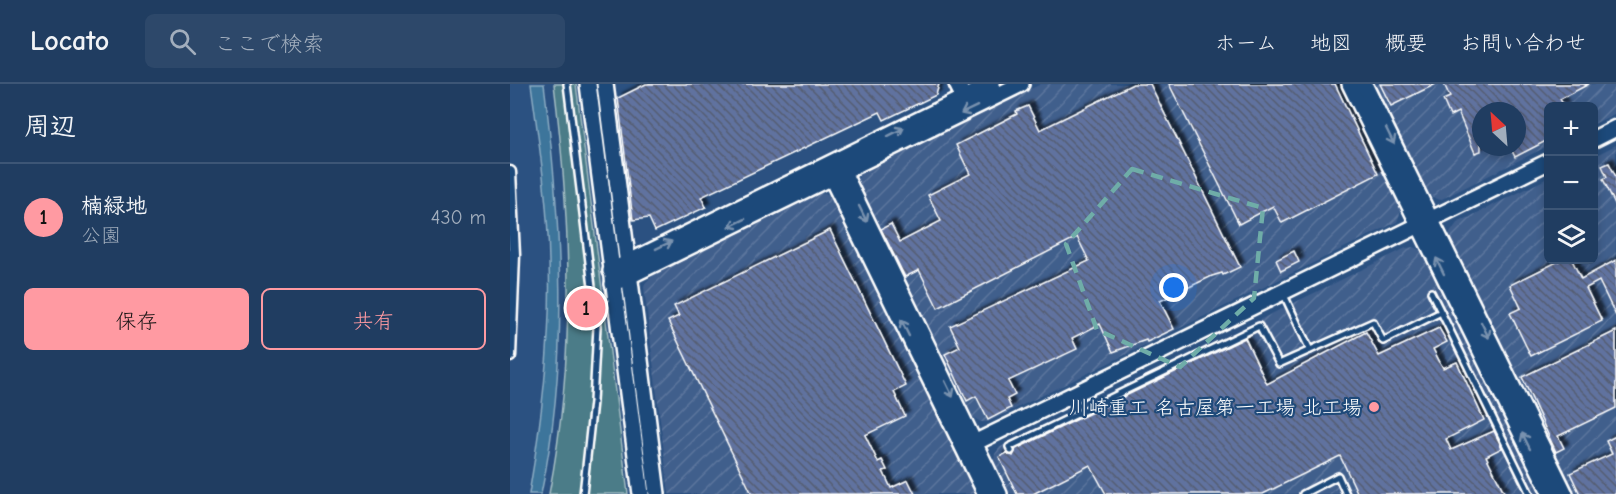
<!DOCTYPE html>
<html lang="ja">
<head>
<meta charset="utf-8">
<style>
	body { margin:0; font-family:"Comic Neue","Klee One",sans-serif; background:#2d486a; color:#f1f3f6 }
	.controls { position:absolute; right:18px; top:18px; display:grid; overflow:hidden; border-radius:9px; box-shadow:0 3px 9px #0003 }
	.controls button { width:54px; height:54px; display:grid; place-items:center; padding:0; border:0; border-bottom:2px solid #3d5676; background:#203d61; color:#f1f3f6; font:30px sans-serif }
	.compass { position:absolute; left:962px; top:18px; width:54px; height:54px; border-radius:50%; background:#203d61; box-shadow:0 3px 9px #0003; rotate:334deg }
	.you { position:absolute; left:664px; top:204px; width:21px; height:21px; margin:-15px; border:4px solid #fff; border-radius:50%; background:#1a73e8; box-shadow:0 0 0 9px #1a73e833 }
	.badge { display:grid; place-items:center; width:39px; height:39px; border-radius:50%; background:#ff9aa2; color:#111; font-size:20px; font-weight:700 }
	.pin { position:absolute; translate:-50% -50%; border:3px solid #fff; box-shadow:0 2px 6px #0006 }
	.list { margin:0; padding:0; list-style:none }
	h2 { display:flex; justify-content:space-between; align-items:center; height:78px; margin:0; padding:0 24px; font-size:26px }
	h2 small { font-size:20px; font-weight:400; color:#a2aebd }
	.list li { display:grid; grid-template-columns:39px 1fr auto; gap:18px; align-items:center; box-sizing:border-box; height:108px; padding:0 24px; border-top:2px solid #3d5676 }
	.list b { display:block; font-size:22px; white-space:nowrap }
	.list p { margin:0; font-size:20px; white-space:nowrap; color:#a2aebd }
	.list em { font-size:20px; font-style:normal; color:#a2aebd }
	.actions { display:flex; gap:12px; padding:18px 24px }
	.actions a { flex:1; padding:14px 0; border:2px solid #ff9aa2; border-radius:9px; text-align:center; font-size:21px; color:#ff9aa2 }
	.actions .main { background:#ff9aa2; color:#111 }
	.icon { flex:none; width:33px; height:33px; fill:none; stroke:currentColor; stroke-width:2; stroke-linecap:round; stroke-linejoin:round }
	.map { position:relative; flex:none; width:1106px; height:410px; overflow:hidden }
	header { display:flex; align-items:center; gap:36px; box-sizing:border-box; height:84px; padding:0 30px; background:#203d61; border-bottom:2px solid #3d5676 }
	header strong { font-size:28px }
	nav { display:flex; gap:33px; margin-inline-start:auto; font-size:21px }
	.search { width:420px; height:54px; background:#2d486a; display:flex; align-items:center; gap:15px; box-sizing:border-box; padding:0 21px; border-radius:9px; color:#a2aebd; font-size:22px }
	main { display:flex }
	aside { flex:1; background:#203d61 }
	.map>svg:first-child { display:block }
</style>
</head>
<body>
<header>
<strong>Locato</strong>
<div class="search"><svg class="icon" aria-label="search" viewBox="0 0 24 24"><circle cx="10" cy="10" r="6"/><path d="M15 15l6 6"/></svg>ここで検索</div>
<nav><a>ホーム</a><a>地図</a><a>概要</a><a>お問い合わせ</a></nav>
</header>
<main>
<aside>
<h2>周辺<small></small></h2>
<ul class="list">
<li><span class="badge">1</span><div><b>楠緑地</b><p>公園</p></div><em>430 m</em></li>
</ul>
<div class="actions"><a class="main">保存</a><a>共有</a></div>
</aside>
<div class="map">
<svg width="1106" height="410" viewBox="0 0 1106 410">
	<defs>
		<pattern id="industrial-furrows" width="10" height="10" patternUnits="userSpaceOnUse" patternTransform="scale(1.5)"><rect width="10" height="10" fill="#3f5e8c"/><path d="M-1 1l2-2M0 10L10 0M9 11l2-2" fill="none" stroke="#5c769d"/></pattern>
		<pattern id="building-back-hatch" width="6" height="6" patternUnits="userSpaceOnUse" patternTransform="scale(1.5)"><rect width="6" height="6" fill="#60729f"/><path d="M-1 5l2 2M0 0l6 6M5-1l2 2" fill="none" stroke="#555d71"/></pattern>
		<filter id="shadow"><feDropShadow dx="4.5" dy="-4.5" stdDeviation="1.5" flood-color="#0009"/></filter>
	</defs>
	<rect width="100%" height="100%" fill="#2b5181"/>
	<filter id="ink" filterUnits="userSpaceOnUse"><feTurbulence type="fractalNoise" baseFrequency=".0167" numOctaves="2"/><feDisplacementMap in="SourceGraphic" scale="12" xChannelSelector="R" yChannelSelector="G"/><feConvolveMatrix kernelMatrix="1 2 1 2 8 2 1 2 1" color-interpolation-filters="sRGB"/></filter>
	<g filter="url(#ink)">
		<g fill="url(#industrial-furrows)" fill-rule="evenodd">
			<path d="M531 0H832L892 124 887 138 478 338H471L462 333 347 98 348 94 352 87Z"/>
			<path d="M862 0H1106V29L1084 40V22H1038V62L930 116 918 111 913 104ZM971 27H1007V63H971Z"/>
			<path d="M1106 61V410H1063L941 161 940 149 947 139 1038 94V176H1084V72Z"/>
			<path d="M309 109 321 111 467 410H159L134 203 136 198 146 189Z"/>
			<path d="M903 163 912 167 1032 410H500L484 378 485 370 490 363 896 164Z"/>
		</g>
		<path fill="#4b7c88" stroke="#a5bec4" stroke-width="1.5" d="M44 0H66L118 410H39C66 272 61 139 44 0Z"/>
		<path fill="#3e759b" stroke="#8bacc3" stroke-width="1.5" d="M21 0H34C51 136 60 274 31 410H19C32 334 42 255 39 178 38 118 29 59 21 0Z"/>
		<g fill="url(#building-back-hatch)" stroke="#fff" stroke-width="1.5" filter="url(#shadow)">
			<path d="M136 0H429L426 11 374 36 370 28 191 113 196 123 145 147 139 134 123 136 108 14Z"/>
			<path d="M623 0H640L730 183 713 191 712 189 702 192 650 217 664 245 637 258 636 256 603 268 590 240 562 254 567 265 498 297 505 311 497 315 501 324 478 336 466 312 457 317 435 270 450 263 440 242 579 177 567 153 428 224 409 186 395 193 371 145 381 140 390 158 431 137 418 111 460 90 446 61 507 30 506 27 518 22 530 46Z"/>
			<path d="M659 0H825L868 90 772 139 763 122 729 140Z"/>
			<path d="M870 0H926L881 22Z"/>
			<path d="M934 0H1079L1050 15 1054 22H1038V56L1005 73 1000 63H1007V27H971V67L965 69 948 28 940 32 933 16 940 13Z"/>
			<path d="M1099 79 1106 93V122L1093 95 1097 93 1092 82Z"/>
			<path d="M320 146 396 302 384 308 395 332 355 351 368 378 372 376 377 386 373 387 381 404 398 396 405 410H242L158 237 169 232 164 222Z"/>
			<path d="M784 167 789 178 771 187 766 176Z"/>
			<path d="M1051 176H1062L1071 195 1106 176V232L1089 197 1076 204 1092 237 1021 272 1000 229 1011 224 1000 201Z"/>
			<path d="M929 244 937 258 923 265 933 284 947 278 974 336 936 355 941 366 984 347 992 364 976 372 995 410H848L830 372 753 410H596L580 381 523 410H507L489 373 497 369 503 372 506 365 735 254 757 300 856 248 869 272Z"/>
			<path d="M1106 247V324L1048 352 1054 364 1046 368 1012 293Z"/>
			<path d="M1106 352V410H1070L1060 389 1102 370 1096 357Z"/>
		</g>
		<g fill="none" stroke-linecap="round" stroke-linejoin="round">
			<g stroke="#fff" stroke-width="10">
				<g id="lane">
					<path d="M57 0 87 243 83 318 73 410"/>
					<path d="M921 208 931 228"/>
					<path d="M774 211 800 266"/>
					<path d="M501 367 499 363 749 242 769 280 863 238 873 257 931 228 1020 410"/>
					<path d="M793 410 828 392 836 410"/>
				</g>
			</g>
			<g stroke="#fff" stroke-width="15">
				<path id="street" d="M0 88 4 171 0 272"/>
			</g>
			<g stroke="#fff" stroke-width="20">
				<g id="secondary">
					<path d="M78 0 131 410"/>
					<path d="M95 0 147 410"/>
					<path d="M447 0 454 14"/>
					<path d="M840 0 1041 410"/>
					<path d="M854 0 1055 410"/>
					<path d="M1084 55 1106 44"/>
					<path d="M329 80 489 410"/>
					<path d="M317 84 476 410"/>
					<path d="M101 187 482 0"/>
					<path d="M103 200 511 0"/>
					<path d="M454 364 1038 78"/>
				</g>
			</g>
			<use href="#lane" stroke="#1f4a7a" stroke-width="5"/>
			<use href="#street" stroke="#1f4a7a" stroke-width="10"/>
			<use href="#secondary" stroke="#1f4a7a" stroke-width="15"/>
		</g>
		<defs><path id="oneway-shaft" d="M-6 0H5M1.5-3L5.5 0L1.5 3" fill="none" stroke-width="1.6" stroke-linecap="round" stroke-linejoin="round" transform="scale(1.5)"/></defs>
		<g stroke="#7992af">
			<use href="#oneway-shaft" transform="translate(459 26) rotate(154)"/>
			<use href="#oneway-shaft" transform="translate(386 48) rotate(-27)"/>
			<use href="#oneway-shaft" transform="translate(880 52) rotate(64)"/>
			<use href="#oneway-shaft" transform="translate(353 130) rotate(64)"/>
			<use href="#oneway-shaft" transform="translate(227 139) rotate(154)"/>
			<use href="#oneway-shaft" transform="translate(154 161) rotate(-26)"/>
			<use href="#oneway-shaft" transform="translate(930 182) rotate(-116)"/>
			<use href="#oneway-shaft" transform="translate(395 244) rotate(-116)"/>
			<use href="#oneway-shaft" transform="translate(975 246) rotate(64)"/>
			<use href="#oneway-shaft" transform="translate(439 305) rotate(64)"/>
			<use href="#oneway-shaft" transform="translate(1016 357) rotate(-116)"/>
		</g>
	</g>
	<path fill="none" stroke="#6fada8" stroke-width="4.5" stroke-dasharray="12 8" stroke-linejoin="round" d="M622 85 753 124 744 214 670 283 587 246 556 160Z"/>
	<circle fill="#ff9aa2" stroke="#1f4a7a" stroke-width="2" cx="864" cy="323" r="6"/>
	<g text-anchor="middle" dominant-baseline="central" stroke-width="4.5" stroke-linejoin="round" paint-order="stroke">
		<g font-size="20" fill="#fff" stroke="#1f4a7a" text-anchor="end">
			<text x="852" y="323">川崎重工 名古屋第一工場 北工場</text>
		</g>
	</g>
</svg>
<div class="controls">
<button>+</button>
<button>−</button>
<button><svg class="icon" aria-label="layers" viewBox="0 0 24 24"><path d="M12 4l9 5-9 5-9-5zM3 14l9 5 9-5"/></svg></button>
</div>
<svg class="compass" viewBox="-18 -18 36 36"><path d="M0-13l5 13h-10z" fill="#e53935"/><path d="M0 13l5-13h-10z" fill="#a2aebd"/></svg>
<div class="you"></div>
<div class="pin badge" style="left:76px;top:224px">1</div>
</div>
</main>
</body>
</html>
